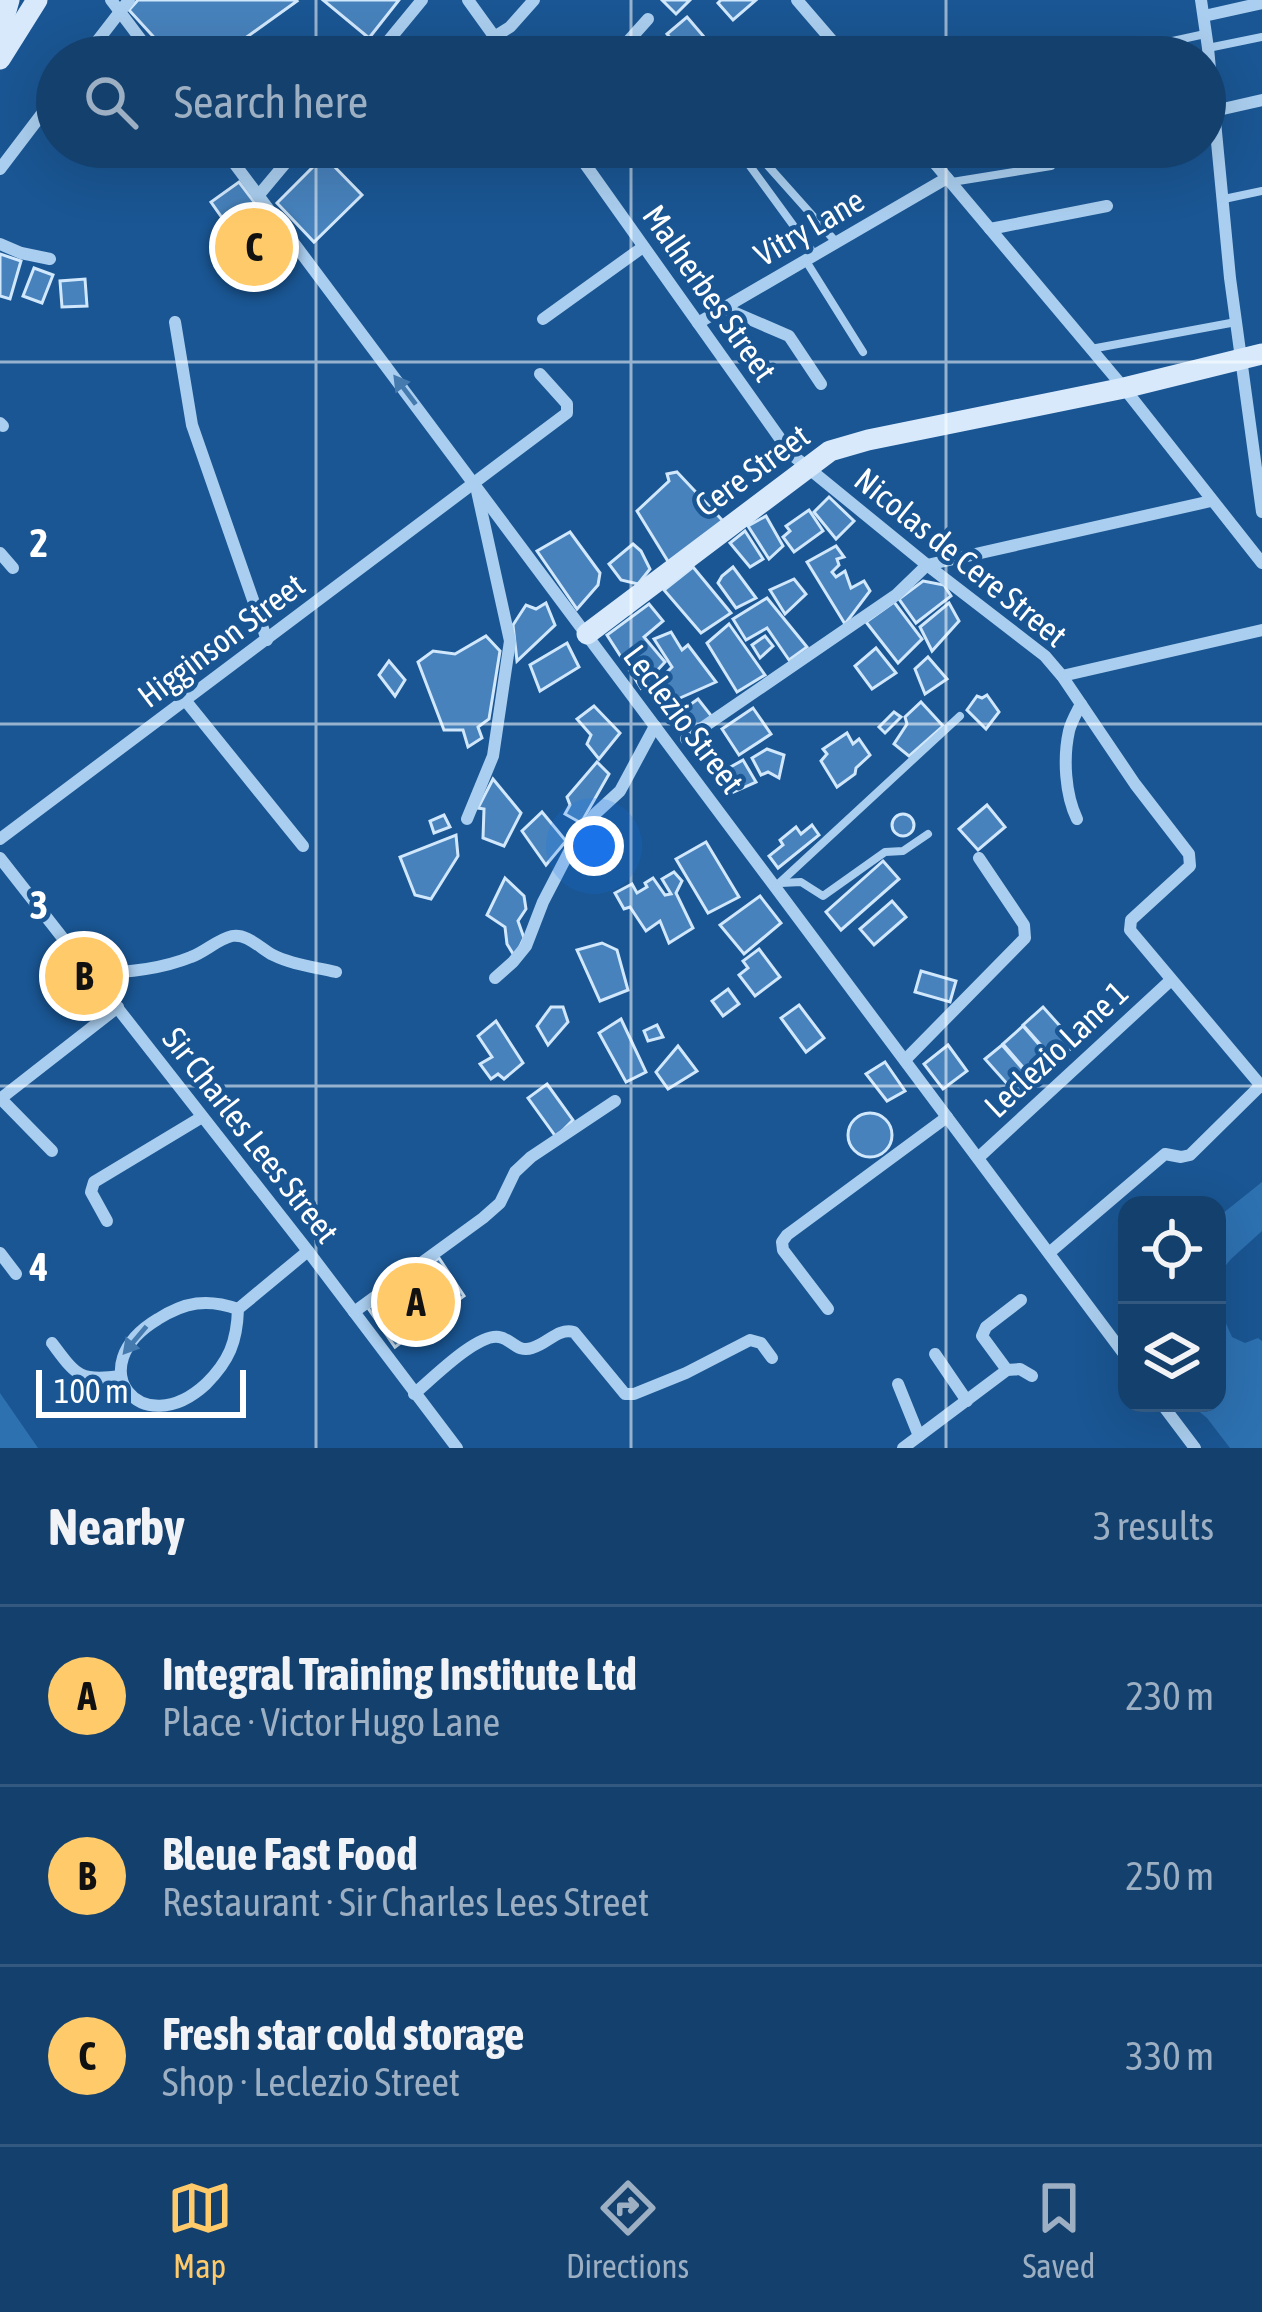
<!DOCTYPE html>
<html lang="en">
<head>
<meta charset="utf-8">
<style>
	body { margin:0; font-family:"Asap Condensed",sans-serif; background:#214b76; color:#f1f3f6 }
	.controls { position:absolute; right:36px; bottom:36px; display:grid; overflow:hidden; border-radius:24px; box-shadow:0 12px 48px #0002 }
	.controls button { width:108px; height:108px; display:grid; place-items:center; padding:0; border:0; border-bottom:3px solid #335981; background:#14406e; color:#f1f3f6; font:60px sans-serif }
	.scale { position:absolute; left:36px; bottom:30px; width:210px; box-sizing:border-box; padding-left:12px; border:6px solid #fff; border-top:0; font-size:33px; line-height:42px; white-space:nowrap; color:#fff; -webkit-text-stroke:9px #1a5693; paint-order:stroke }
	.you { position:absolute; left:594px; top:846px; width:42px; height:42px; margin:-30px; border:9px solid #fff; border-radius:50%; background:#1a73e8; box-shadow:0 0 0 18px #1a73e833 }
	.badge { display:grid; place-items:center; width:78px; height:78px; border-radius:50%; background:#ffca69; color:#111; font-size:39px; font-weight:700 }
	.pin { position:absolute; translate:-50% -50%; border:6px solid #fff; box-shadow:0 3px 12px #0006 }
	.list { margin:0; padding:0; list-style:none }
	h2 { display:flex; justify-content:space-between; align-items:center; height:156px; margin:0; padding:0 48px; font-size:51px }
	h2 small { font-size:39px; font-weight:400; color:#9dafc2 }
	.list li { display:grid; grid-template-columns:78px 1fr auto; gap:36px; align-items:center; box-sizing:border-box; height:180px; padding:0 48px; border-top:3px solid #335981 }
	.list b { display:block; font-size:45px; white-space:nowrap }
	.list p { margin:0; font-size:39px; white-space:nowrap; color:#9dafc2 }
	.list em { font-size:39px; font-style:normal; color:#9dafc2 }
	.icon { flex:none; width:66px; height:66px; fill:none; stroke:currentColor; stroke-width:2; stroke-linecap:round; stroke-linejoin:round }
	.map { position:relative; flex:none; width:1262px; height:1448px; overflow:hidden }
	.search { position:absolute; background:#14406e; box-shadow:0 12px 48px #0002; left:36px; right:36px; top:36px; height:132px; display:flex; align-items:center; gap:30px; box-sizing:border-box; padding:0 42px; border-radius:66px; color:#9dafc2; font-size:45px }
	.sheet { height:696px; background:#14406e }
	nav { display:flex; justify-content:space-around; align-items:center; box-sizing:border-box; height:168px; border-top:3px solid #335981; background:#14406e; font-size:33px; color:#9dafc2 }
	nav a { display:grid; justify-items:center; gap:6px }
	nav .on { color:#ffca69 }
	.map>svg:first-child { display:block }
</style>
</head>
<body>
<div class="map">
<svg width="1262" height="1448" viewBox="0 0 1262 1448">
	<rect width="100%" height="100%" fill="#1a5693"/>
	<g fill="#2d71b1">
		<path d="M1262 1182V1231L1231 1259 1217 1276V1218Z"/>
		<path d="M1217 1303 1232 1337 1245 1343 1258 1338 1262 1341V1448H1230L1207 1418 1189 1403H1217Z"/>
		<path d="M0 1393 38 1448H0Z"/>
	</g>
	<g fill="#4782bc" stroke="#d1e7fb" stroke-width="3">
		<path d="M138 0H296L297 1 219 57H172L129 10Z"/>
		<path d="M323 0H399L369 38Z"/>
		<path d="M662 0H690L676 14Z"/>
		<path d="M721 0H756L733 20 718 3Z"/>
		<path d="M687 17 705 38 684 55 667 34Z"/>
		<path d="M712 41 726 57H693Z"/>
		<path d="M324 156 362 195 314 242 277 203Z"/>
		<path d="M239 182 261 211 232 232 211 202Z"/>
		<path d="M265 221 279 236 243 272 228 257Z"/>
		<path d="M0 254 21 261 10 299 0 296Z"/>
		<path d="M34 268 53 275 42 303 23 296Z"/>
		<path d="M85 279 87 306 62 307 60 281Z"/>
		<path d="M677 472 723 521 669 563 637 511 669 481 667 474Z"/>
		<path d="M829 497 854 521 836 539 814 512Z"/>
		<path d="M809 510 823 531 794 552 783 537 790 531 786 526Z"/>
		<path d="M766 516 783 546 769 559 748 526Z"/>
		<path d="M745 531 763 559 750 567 730 543Z"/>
		<path d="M570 532 600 573 598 585 577 609 537 551Z"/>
		<path d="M633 544 641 551 650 569 638 584 621 580 609 564Z"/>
		<path d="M836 546 844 557 837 559 839 565 832 572 836 577 845 571 851 588 864 581 870 591 845 624 807 562Z"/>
		<path d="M693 567 731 613 701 633 664 590Z"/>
		<path d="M733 567 756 598 736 608 718 583 722 576Z"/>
		<path d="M794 579 806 594 785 614 770 590Z"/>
		<path d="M923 581 944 585 951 596 916 623 899 599Z"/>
		<path d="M767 598 807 647 789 660 767 628 746 640 733 619Z"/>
		<path d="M894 602 922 639 898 663 866 622Z"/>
		<path d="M546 603 555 625 517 661 513 625 526 605 536 609Z"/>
		<path d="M949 603 959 621 932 651 920 627Z"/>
		<path d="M649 604 663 621 644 637 665 662 641 688 607 635Z"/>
		<path d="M729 624 765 675 737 692 707 643Z"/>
		<path d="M671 632 682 650 688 645 716 682 671 702 660 687V679L672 667 654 639Z"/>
		<path d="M486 636 500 651 489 719 478 727 482 738 468 747 463 730H444L418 662 433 651 455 654Z"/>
		<path d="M765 636 773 646 760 658 752 645Z"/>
		<path d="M567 643 579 667 540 691 530 665Z"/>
		<path d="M876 648 896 673 872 689 855 666Z"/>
		<path d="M928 657 947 679 925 694 915 669Z"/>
		<path d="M389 661 405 680 395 696 379 675Z"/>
		<path d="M987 695 999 712 986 729 967 710 977 696 982 698Z"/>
		<path d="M698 699 713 718 687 732 674 716Z"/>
		<path d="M921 702 943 726 909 756 894 744 907 724 905 717Z"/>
		<path d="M594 706 620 733 599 759 587 744 591 735 577 719Z"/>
		<path d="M753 708 771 734 739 755 722 729Z"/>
		<path d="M894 712 901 717 885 733 879 727Z"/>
		<path d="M847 733 853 744 859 739 870 755 856 768 855 774 837 787 821 761 827 754 823 749Z"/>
		<path d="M767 749 784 755 779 778 768 772 761 775 752 758Z"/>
		<path d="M743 760 756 782 729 794 718 774Z"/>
		<path d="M597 762 609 774 581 823 565 814 570 805 567 797Z"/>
		<path d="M493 779 521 813 504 846 483 838 484 809 478 808Z"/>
		<path d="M987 805 1005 827 978 850 959 829Z"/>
		<path d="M542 812 566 841 546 865 522 831Z"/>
		<circle cx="903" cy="825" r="11"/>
		<path d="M444 815 450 827 434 833 430 821Z"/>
		<path d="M812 825 819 835 778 868 769 856 783 845 780 840 796 827 801 834Z"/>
		<path d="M456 835 458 856 431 899 415 895 400 857Z"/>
		<path d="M706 842 739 897 708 913 676 859Z"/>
		<path d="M883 861 899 879 841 930 826 912Z"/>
		<path d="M674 872 682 881 676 893 693 928 669 943 660 921 646 931 630 907 624 909 615 893 632 884 637 893 647 887 645 883 653 878 665 895 671 894 662 879Z"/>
		<path d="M505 878 524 896 526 909 518 921 524 938 515 957 507 944 505 927 487 915Z"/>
		<path d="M760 896 781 923 744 954 720 925Z"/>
		<path d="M892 901 906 917 874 945 860 929Z"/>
		<path d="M602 943 617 950 628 990 600 1001 577 950Z"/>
		<path d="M759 949 780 977 755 996 739 975 748 968 743 961Z"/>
		<path d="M921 971 956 981 950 1002 915 992Z"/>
		<path d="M728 989 739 1004 723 1016 712 1001Z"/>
		<path d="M799 1005 824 1038 806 1052 781 1018Z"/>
		<path d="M551 1007H563L568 1022 548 1045 537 1026Z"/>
		<path d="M1043 1007 1076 1044 1056 1062 1023 1025Z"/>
		<path d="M621 1019 646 1072 626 1082 599 1033Z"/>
		<path d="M496 1021 523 1063 504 1079 498 1074 491 1079 480 1064 492 1057 478 1036Z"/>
		<path d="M657 1025 663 1037 648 1041 644 1031Z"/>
		<path d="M1023 1026 1055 1063 1035 1081 1003 1044Z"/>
		<path d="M948 1045 967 1071 943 1089 924 1064Z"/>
		<path d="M1002 1045 1034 1082 1018 1096 985 1059Z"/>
		<path d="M678 1046 697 1071 668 1089 656 1072Z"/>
		<path d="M885 1062 905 1091 887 1101 866 1074Z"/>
		<path d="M547 1084 573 1120 556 1137 528 1098Z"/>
		<circle cx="870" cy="1135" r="22"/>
		<path d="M439 1258 464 1296 395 1347 368 1308Z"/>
	</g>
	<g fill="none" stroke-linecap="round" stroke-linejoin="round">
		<g stroke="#aaceef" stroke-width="8">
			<path d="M1208 48 1262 37"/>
			<path d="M1136 49 1205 34"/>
			<path d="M736 147 815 255"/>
			<path d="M765 147 761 158 836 242"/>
			<path d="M952 182 1051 166"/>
			<path d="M1224 199 1262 191"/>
			<path d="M806 261 863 352"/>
			<path d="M1091 349 1236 322"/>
			<path d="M781 883 801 882 823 896 885 852 903 851 928 834"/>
			<path d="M775 887 960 716"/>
		</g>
		<g stroke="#aaceef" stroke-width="12">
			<path d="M111 0 154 57"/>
			<path d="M468 0 509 57"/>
			<path d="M797 0 846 57"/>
			<path d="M1201 0 1208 48 1230 278 1262 512"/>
			<path d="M1204 16 1262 3"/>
			<path d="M494 37 510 27 534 0"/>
			<path d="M85 57 129 0"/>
			<path d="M375 57 422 0"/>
			<path d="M614 57 648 19"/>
			<path d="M1214 111 1262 100"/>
			<path d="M222 147 1127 1358"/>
			<path d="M573 147 791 454 927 565 1045 656 1062 676 1135 784 1189 854 1190 866 1131 920 1130 930 1262 1087"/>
			<path d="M921 147 1124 388 1262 563"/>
			<path d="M0 169 57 94"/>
			<path d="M258 196 299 147"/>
			<path d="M990 229 1107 206"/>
			<path d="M0 244 21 253 50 259"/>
			<path d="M724 308 789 336 821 384"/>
			<path d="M543 319 643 247"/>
			<path d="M175 322 192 425 267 640"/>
			<path d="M698 323 947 178"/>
			<path d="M0 423 3 426"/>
			<path d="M0 553 13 568"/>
			<path d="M1062 676 1262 630"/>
			<path d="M185 700 303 846"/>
			<path d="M686 739 896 595 927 565 1211 501"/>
			<path d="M467 819 493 756 510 641 477 491"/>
			<path d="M1077 819C1065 794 1063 758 1069 731 1071 722 1077 712 1081 704"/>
			<path d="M0 839 567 413V404L540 374"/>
			<path d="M0 858 308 1251 457 1448"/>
			<path d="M90 973C124 973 159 970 191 957 205 952 218 939 232 936 247 933 261 949 273 955 293 965 315 967 336 972"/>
			<path d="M495 978 513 962 526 946 543 902 571 848 595 814 620 791 655 726"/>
			<path d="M905 1060 1025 938 1024 925 979 858"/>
			<path d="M0 1098 52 1151"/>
			<path d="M0 1099 118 1007"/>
			<path d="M978 1158 1171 980"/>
			<path d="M107 1221 91 1192 94 1182 202 1117"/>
			<path d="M0 1253 16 1274"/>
			<path d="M1049 1253 1165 1154 1181 1157 1190 1155 1261 1085"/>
			<path d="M238 1309C207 1298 185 1302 158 1319 79 1366 141 1444 206 1384 229 1361 237 1342 238 1309L308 1251"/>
			<path d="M828 1309 783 1250 782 1242 787 1235 947 1117"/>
			<path d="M354 1312 483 1218 500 1203 515 1172 531 1157 615 1101"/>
			<path d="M52 1343C76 1375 79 1382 120 1376"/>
			<path d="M935 1354 967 1401"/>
			<path d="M1007 1370 982 1336 986 1327 1021 1300"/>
			<path d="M898 1384 919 1436"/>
			<path d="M414 1394C431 1380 477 1333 499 1337 512 1339 517 1353 532 1348 549 1343 557 1328 574 1332L625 1394H634L686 1373 750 1340 761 1343 772 1358"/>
			<path d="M1161 1403 1195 1448"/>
			<path d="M903 1448 1007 1370 1020 1369 1032 1376"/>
		</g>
		<g stroke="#d8e9fb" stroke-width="21">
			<path d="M0 32 9 0"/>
			<path d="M0 59 37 0"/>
			<path d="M587 634 830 451 868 440 1124 388 1262 354"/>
		</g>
	</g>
	<defs><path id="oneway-solid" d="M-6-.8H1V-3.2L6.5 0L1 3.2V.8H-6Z" transform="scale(3)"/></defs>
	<g fill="#457aaf">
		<use href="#oneway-solid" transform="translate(405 390) rotate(-127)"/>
		<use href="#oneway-solid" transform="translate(135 1340) rotate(130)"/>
	</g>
	<path fill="none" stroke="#fff" stroke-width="3" stroke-opacity="0.55" d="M316 0V57M631 0V57M946 0V57M316 147V1448M631 147V1448M946 147V1448M0 362H1262M0 724H1262M0 1086H1262"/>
	<g text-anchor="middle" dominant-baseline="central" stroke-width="9" stroke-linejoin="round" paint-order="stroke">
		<g font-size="33" fill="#fff" stroke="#1a5693">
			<text transform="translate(809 227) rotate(-30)">Vitry Lane</text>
			<text transform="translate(710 293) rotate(55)">Malherbes Street</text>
			<text transform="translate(752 470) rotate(-36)">Cere Street</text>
			<text transform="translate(961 557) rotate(39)">Nicolas de Cere Street</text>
			<text transform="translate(221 640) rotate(-37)">Higginson Street</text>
			<text transform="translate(684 719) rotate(53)">Leclezio Street</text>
			<text transform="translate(1056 1049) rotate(-43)">Leclezio Lane 1</text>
			<text transform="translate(251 1135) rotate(52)">Sir Charles Lees Street</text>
		</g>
	</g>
	<g font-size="39" text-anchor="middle" font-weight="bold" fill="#fff" stroke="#1a5693" stroke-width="9" stroke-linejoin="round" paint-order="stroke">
		<text x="39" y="557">2</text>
		<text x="39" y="919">3</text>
		<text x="39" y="1281">4</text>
	</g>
</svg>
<div class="controls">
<button><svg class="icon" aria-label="locate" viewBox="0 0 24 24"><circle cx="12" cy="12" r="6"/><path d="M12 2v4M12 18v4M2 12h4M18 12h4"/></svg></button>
<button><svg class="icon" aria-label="layers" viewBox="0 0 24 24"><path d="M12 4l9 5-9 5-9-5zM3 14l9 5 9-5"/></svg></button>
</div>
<div class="scale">100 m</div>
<div class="you"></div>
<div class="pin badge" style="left:416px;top:1302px">A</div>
<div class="pin badge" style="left:84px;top:976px">B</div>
<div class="pin badge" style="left:254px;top:247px">C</div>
<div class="search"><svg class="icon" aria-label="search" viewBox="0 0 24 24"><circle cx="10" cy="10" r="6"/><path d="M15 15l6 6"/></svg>Search here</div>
</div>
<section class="sheet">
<h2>Nearby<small>3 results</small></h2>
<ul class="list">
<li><span class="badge">A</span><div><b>Integral Training Institute Ltd</b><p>Place · Victor Hugo Lane</p></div><em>230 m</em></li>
<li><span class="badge">B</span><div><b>Bleue Fast Food</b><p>Restaurant · Sir Charles Lees Street</p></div><em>250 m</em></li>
<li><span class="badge">C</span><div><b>Fresh star cold storage</b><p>Shop · Leclezio Street</p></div><em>330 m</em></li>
</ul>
</section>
<nav>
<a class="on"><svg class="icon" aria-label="map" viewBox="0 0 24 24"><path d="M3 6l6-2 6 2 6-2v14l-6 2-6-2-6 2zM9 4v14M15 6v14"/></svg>Map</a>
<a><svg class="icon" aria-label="directions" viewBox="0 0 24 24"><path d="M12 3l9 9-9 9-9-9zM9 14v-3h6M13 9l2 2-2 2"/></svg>Directions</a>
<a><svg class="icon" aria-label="saved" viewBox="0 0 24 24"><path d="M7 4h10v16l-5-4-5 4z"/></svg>Saved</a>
</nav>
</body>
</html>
